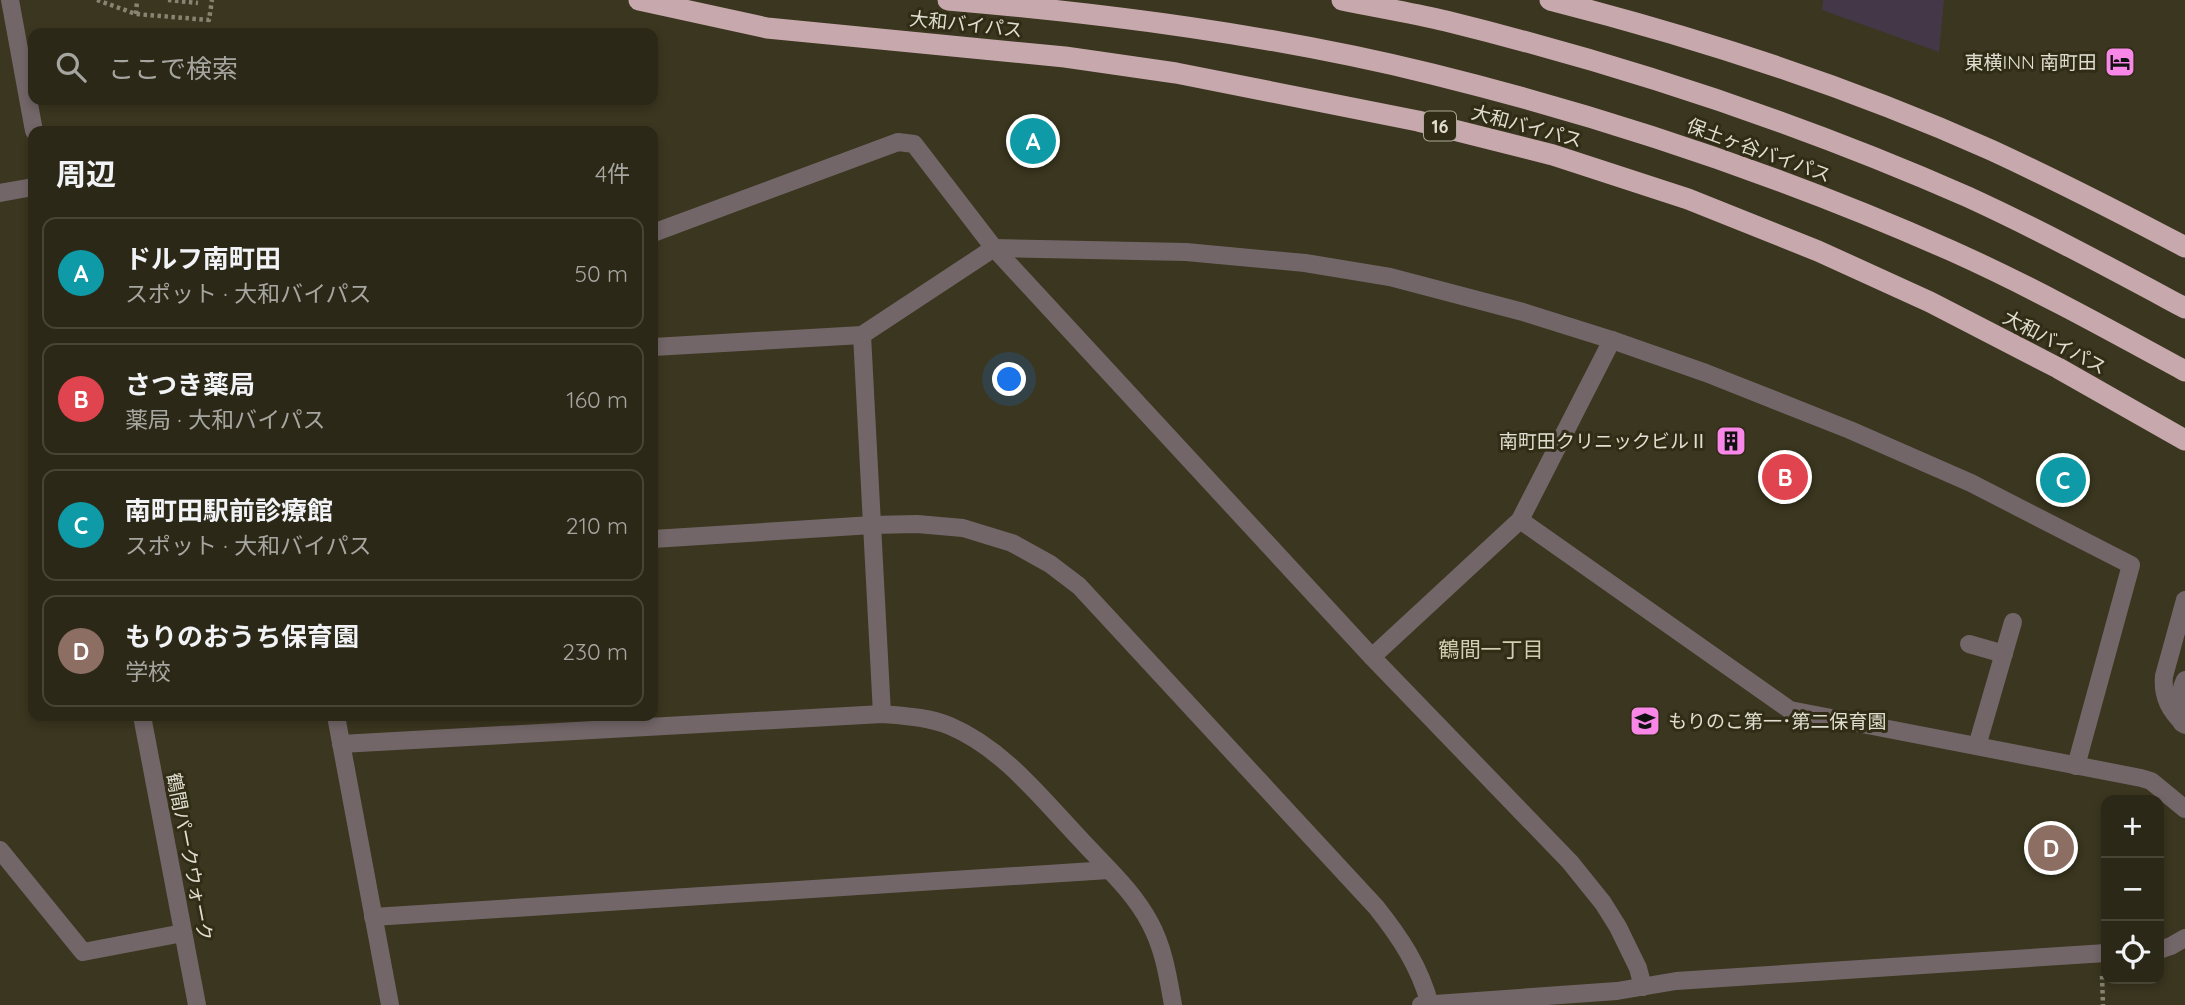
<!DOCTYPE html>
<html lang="ja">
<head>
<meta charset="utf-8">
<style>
	body { margin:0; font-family:Quicksand,"Noto Sans JP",sans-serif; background:#343020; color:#f1f3f6 }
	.controls { position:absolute; right:21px; bottom:21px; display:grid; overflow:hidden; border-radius:14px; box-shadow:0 4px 10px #0003 }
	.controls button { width:63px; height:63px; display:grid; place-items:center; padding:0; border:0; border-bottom:2px solid #484436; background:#2c2817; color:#f1f3f6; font:35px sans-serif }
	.you { position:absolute; left:1010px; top:380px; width:24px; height:24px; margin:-18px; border:5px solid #fff; border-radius:50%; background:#1a73e8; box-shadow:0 0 0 10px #1a73e833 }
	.badge { display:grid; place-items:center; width:46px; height:46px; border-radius:50%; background:#8c9099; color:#fff; font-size:23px; font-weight:700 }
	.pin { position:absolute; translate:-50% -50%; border:4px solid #fff; box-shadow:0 2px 7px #0006 }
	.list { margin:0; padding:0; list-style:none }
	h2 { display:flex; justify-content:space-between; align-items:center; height:91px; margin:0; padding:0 28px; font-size:30px }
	h2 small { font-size:23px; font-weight:400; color:#a6a6a1 }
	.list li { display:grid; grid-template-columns:46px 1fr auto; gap:21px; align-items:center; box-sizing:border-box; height:112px; margin:0 14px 14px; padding:0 14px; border:2px solid #484436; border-radius:14px }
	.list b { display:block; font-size:26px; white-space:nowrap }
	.list p { margin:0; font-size:23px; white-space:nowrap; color:#a6a6a1 }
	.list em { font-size:23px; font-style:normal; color:#a6a6a1 }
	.icon { flex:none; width:38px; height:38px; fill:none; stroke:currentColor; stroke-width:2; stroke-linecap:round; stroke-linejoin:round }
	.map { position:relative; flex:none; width:2185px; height:1005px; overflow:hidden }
	.search { position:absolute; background:#2c2817; box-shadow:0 4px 10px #0003; left:28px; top:28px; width:630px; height:77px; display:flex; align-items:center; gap:18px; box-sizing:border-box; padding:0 24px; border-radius:14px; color:#a6a6a1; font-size:26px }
	.panel { position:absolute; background:#2c2817; box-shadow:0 4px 10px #0003; left:28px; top:126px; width:630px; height:595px; border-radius:14px }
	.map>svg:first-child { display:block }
</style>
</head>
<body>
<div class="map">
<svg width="2185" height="1005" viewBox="0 0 2185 1005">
	<rect width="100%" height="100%" fill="#3a361f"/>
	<path fill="#443848" d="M1823 0H1944L1939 52 1822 10Z"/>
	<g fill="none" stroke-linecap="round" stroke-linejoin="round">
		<g stroke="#878471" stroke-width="4.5" stroke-dasharray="3.5 3.5" stroke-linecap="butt">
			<path d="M97 0 136 14 209 20 212 0"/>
			<path d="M168 0 198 3"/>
			<path d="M136 14 137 0"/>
			<path d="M2102 976 2103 1005"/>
		</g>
		<g stroke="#736668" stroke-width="18">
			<path d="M10 0 34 131"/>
			<path d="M0 193 33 187"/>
			<path d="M653 233 898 142 914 144 994 248 1372 657 1570 862 1603 903 1618 927 1638 968 1643 987"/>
			<path d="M862 335 882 714"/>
			<path d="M653 347 862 335 994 248 1186 252 1305 263 1390 277 1523 312 1612 340 1706 373 1850 430 1971 483 2131 565 2076 766"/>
			<path d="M1520 520 1790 710 2141 778 2151 781 2185 809"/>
			<path d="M653 539 872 525 917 524 963 528 1012 543 1050 564 1079 586 1376 907C1400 937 1420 967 1430 1005"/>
			<path d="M2185 600 2164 676C2162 697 2170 711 2185 725"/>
			<path d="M1969 644 2004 654"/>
			<path d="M1372 657 1520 520 1612 340"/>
			<path d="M142 716 197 1005"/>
			<path d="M336 716 390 1005"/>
			<path d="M2182 723C2180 708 2178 694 2185 680"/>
			<path d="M341 744 882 714C905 716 928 717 950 726 1004 749 1042 799 1082 841 1106 867 1134 892 1150 923 1164 949 1168 977 1173 1005"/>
			<path d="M1977 746 2013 622"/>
			<path d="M0 850 83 952 183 933"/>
			<path d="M373 917 1109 870"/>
			<path d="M2159 950 2171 946 2185 938"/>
			<path d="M1421 1005 1617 991 1676 981 2106 953"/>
		</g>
		<g stroke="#c7a8ac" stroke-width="21">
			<path d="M639 0 767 28 1065 57 1176 73 1418 121 1553 155 1688 199 1818 251 1930 302 2058 368 2185 440"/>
			<path d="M948 0C1110 14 1274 35 1432 74 1610 118 1785 177 1952 251 2032 287 2108 329 2185 371"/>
			<path d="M1342 0C1376 7 1412 13 1446 21 1624 65 1800 123 1968 197 2042 231 2114 270 2185 308"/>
			<path d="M1550 0C1700 38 1850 87 1991 150 2056 180 2121 213 2185 247"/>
		</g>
	</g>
	<defs>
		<g id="hotel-square" transform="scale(1.575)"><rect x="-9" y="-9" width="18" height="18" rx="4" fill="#f987e8" stroke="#302c15"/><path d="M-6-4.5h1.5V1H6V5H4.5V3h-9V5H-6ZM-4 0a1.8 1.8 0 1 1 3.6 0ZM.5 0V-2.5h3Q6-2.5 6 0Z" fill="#111"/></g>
		<g id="building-square" transform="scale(1.575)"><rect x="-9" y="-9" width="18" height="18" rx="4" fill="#f987e8" stroke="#302c15"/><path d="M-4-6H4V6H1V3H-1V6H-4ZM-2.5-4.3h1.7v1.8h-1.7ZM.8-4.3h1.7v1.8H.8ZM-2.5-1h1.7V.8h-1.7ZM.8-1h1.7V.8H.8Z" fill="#111"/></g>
		<g id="school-square" transform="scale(1.575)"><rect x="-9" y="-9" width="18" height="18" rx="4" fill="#f987e8" stroke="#302c15"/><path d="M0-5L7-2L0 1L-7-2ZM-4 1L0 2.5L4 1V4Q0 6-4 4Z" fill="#111"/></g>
	</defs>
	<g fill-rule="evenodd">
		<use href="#hotel-square" x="2120" y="62"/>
		<use href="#building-square" x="1731" y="441"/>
		<use href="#school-square" x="1645" y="721"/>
	</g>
	<g text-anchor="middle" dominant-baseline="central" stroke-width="6" stroke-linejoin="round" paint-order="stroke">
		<rect fill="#302c15" stroke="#aba998" stroke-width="2" x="1424" y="111.5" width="32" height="29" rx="5"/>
		<g font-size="18" font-weight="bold" fill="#e0ded0">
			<text x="1440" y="126">16</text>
		</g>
		<g font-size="19" fill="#e0ded0" stroke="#302c15">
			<text transform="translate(966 24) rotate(6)">大和バイパス</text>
			<text transform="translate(1527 126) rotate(15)">大和バイパス</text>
			<text transform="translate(1759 150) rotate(20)">保土ヶ谷バイパス</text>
			<text transform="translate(2055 342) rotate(28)">大和バイパス</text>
			<text transform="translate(190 857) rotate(79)">鶴間パークウォーク</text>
		</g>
		<g font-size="19" fill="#e0ded0" stroke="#302c15" text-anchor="end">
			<text x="2097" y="62">東横INN 南町田</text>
			<text x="1708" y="441">南町田クリニックビルⅡ</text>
			<text x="1668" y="721" text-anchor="start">もりのこ第一･第二保育園</text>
		</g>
		<g font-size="21" fill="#d3ceb2" stroke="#302c15">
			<text x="1491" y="649">鶴間一丁目</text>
		</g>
	</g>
</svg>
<div class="controls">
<button>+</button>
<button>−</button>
<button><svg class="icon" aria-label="locate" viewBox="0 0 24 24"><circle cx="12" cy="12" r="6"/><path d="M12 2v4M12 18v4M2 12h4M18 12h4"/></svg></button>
</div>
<div class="you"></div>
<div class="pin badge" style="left:1033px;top:141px;background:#0f9aa8">A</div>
<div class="pin badge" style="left:1785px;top:477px;background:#e0444e">B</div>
<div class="pin badge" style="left:2063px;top:480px;background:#0f9aa8">C</div>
<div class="pin badge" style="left:2051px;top:848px;background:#8d6e63">D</div>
<div class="search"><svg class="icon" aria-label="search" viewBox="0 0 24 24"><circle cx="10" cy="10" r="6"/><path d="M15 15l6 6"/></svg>ここで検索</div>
<section class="panel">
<h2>周辺<small>4件</small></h2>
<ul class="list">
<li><span class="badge" style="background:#0f9aa8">A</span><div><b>ドルフ南町田</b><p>スポット · 大和バイパス</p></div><em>50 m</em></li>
<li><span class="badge" style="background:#e0444e">B</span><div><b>さつき薬局</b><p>薬局 · 大和バイパス</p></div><em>160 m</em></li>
<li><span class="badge" style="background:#0f9aa8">C</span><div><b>南町田駅前診療館</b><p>スポット · 大和バイパス</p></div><em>210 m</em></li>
<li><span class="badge" style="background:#8d6e63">D</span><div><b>もりのおうち保育園</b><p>学校</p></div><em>230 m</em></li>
</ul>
</section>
</div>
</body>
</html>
